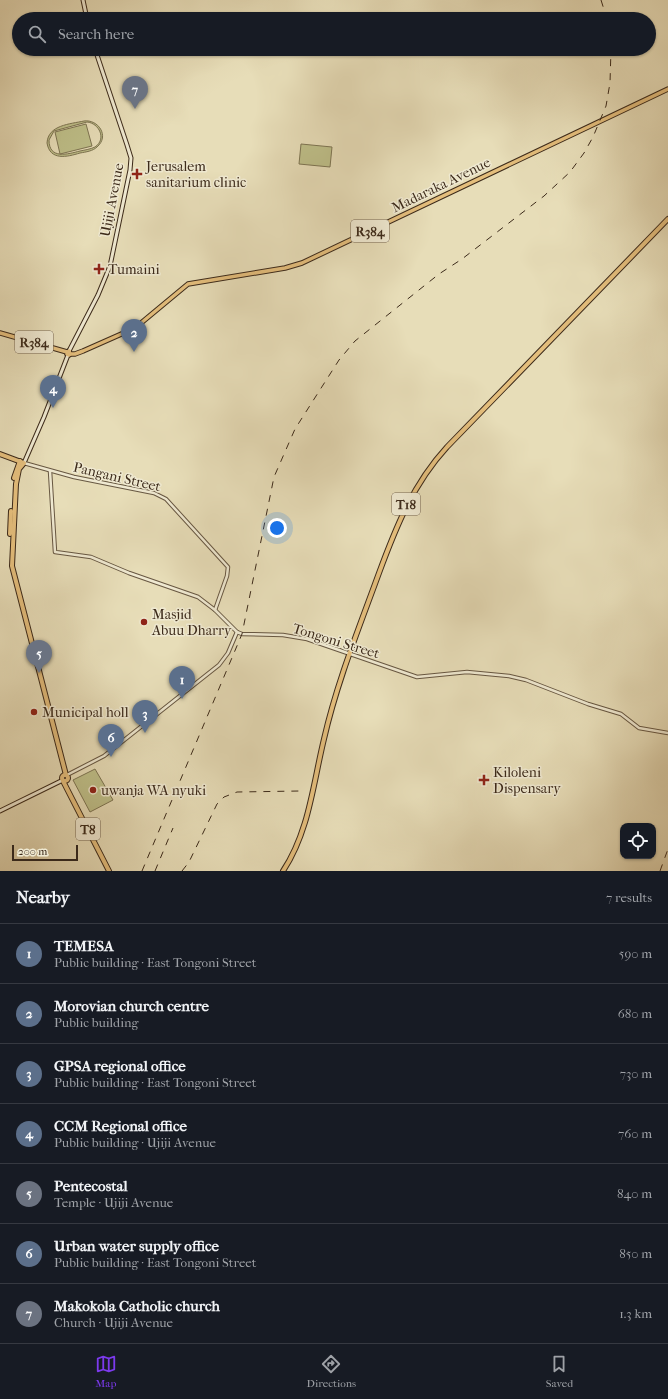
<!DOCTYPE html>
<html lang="en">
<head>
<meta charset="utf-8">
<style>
	body { margin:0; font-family:"IM FELL French Canon",serif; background:#242831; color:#f1f3f6 }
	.controls { position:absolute; right:12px; bottom:12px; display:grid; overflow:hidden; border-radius:8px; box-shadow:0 1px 3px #0004 }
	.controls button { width:36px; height:36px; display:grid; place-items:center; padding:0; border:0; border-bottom:1px solid #363941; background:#171b24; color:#f1f3f6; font:20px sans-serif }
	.scale { position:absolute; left:12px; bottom:10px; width:66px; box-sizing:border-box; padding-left:4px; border:2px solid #3c2a1a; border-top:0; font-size:11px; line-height:14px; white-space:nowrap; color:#3c2a1a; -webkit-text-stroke:3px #efe9d1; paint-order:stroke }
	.you { position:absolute; left:277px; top:528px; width:14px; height:14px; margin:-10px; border:3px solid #fff; border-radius:50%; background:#1a73e8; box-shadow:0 0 0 6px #1a73e833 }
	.badge { display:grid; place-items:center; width:26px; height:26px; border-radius:50%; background:#7c3aed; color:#fff; font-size:13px; font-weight:700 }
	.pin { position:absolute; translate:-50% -33px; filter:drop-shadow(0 1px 2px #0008) }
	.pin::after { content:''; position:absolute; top:21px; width:14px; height:12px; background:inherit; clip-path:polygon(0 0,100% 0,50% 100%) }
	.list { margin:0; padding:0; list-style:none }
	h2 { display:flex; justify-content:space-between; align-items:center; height:52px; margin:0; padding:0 16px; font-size:17px }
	h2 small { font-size:13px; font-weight:400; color:#9ea1a6 }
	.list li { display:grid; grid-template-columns:26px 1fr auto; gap:12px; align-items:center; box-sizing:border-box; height:60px; padding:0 16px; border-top:1px solid #363941 }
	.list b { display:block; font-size:15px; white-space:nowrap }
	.list p { margin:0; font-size:13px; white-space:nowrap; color:#9ea1a6 }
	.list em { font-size:13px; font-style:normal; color:#9ea1a6 }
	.icon { flex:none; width:22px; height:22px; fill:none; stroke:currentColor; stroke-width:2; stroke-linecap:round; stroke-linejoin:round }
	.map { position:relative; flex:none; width:668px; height:871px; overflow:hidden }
	.search { position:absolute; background:#171b24; box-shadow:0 1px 3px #0004; left:12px; right:12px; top:12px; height:44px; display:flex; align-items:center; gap:10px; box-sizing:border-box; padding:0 14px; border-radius:22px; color:#9ea1a6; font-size:15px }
	.sheet { height:472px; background:#171b24 }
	nav { display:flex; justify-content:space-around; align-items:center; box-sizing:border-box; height:56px; border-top:1px solid #363941; background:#171b24; font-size:11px; color:#9ea1a6 }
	nav a { display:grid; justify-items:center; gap:2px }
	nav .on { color:#7c3aed }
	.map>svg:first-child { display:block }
</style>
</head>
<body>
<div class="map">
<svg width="668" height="871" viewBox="0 0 668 871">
	<rect width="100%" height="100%" fill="#e7ddb8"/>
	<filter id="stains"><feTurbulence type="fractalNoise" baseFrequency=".005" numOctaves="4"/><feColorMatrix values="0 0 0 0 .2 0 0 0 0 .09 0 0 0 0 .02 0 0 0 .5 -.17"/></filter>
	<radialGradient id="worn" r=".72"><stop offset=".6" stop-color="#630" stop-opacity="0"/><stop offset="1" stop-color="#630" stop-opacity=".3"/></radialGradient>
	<g fill="#bebf89" stroke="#7d7452" fill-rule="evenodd">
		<path d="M84 121C98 119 110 136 97 147 93 151 86 152 80 153 67 157 50 161 47 143 48 125 70 124 84 121ZM87 122C99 123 107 139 95 147 91 149 85 150 80 151 68 154 49 160 49 140L54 131Z"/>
		<path d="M86 124 92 146 60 154 55 132Z"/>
		<path d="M301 144 332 147 330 167 299 164Z"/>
		<path d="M95 769 113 800 90 812 73 780Z"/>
	</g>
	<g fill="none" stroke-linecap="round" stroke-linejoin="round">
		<g stroke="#675742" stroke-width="4.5">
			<g id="tertiary">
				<path d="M24 463 74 477 154 493 166 499 228 567 227 576 215 610"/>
				<path d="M50 471 55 552 91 557 129 573 198 597 215 610 237 632 242 634 283 635 307 639 417 677 467 672 509 676 526 680 588 704 621 714 639 728 668 733"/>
				<path d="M67 775 104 756 219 665 228 653 237 632"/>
			</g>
		</g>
		<g stroke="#3c2a1a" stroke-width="5">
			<g id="secondary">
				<path d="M83 0 87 19"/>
				<path d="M69 351 98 295 110 266 130 170 131 158 127 145 95 49"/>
				<path d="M24 463 44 417 68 355"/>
				<path d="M0 811 63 780"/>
			</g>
		</g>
		<g stroke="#3c2a1a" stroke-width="5.5">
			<g id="primary">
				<path d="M0 333 67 352"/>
				<path d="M69 351 70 354 69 355 67 354Z"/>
				<path d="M70 354H75L83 351 135 328 188 284 285 268 302 263 668 89"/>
			</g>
		</g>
		<g stroke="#3c2a1a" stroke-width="6">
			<g id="trunk">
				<path d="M0 454 24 463 19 469 16 484 12 566 66 775"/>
				<path d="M14 478 20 461"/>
				<path d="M10 534 11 511"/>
				<circle cx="65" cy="778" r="3"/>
				<path d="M63 781 109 871"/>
				<path d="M283 871C309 832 313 784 324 739 337 682 359 628 379 573 396 527 413 484 447 447L668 219"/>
			</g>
		</g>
		<use href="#tertiary" stroke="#efe9d1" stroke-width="2.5"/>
		<use href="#secondary" stroke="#efe9d1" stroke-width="3"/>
		<use href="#primary" stroke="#e4be7c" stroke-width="3.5"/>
		<use href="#trunk" stroke="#e4be7c" stroke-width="4"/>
		<g stroke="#3c2a1a" stroke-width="1" stroke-dasharray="7 7" stroke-linecap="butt">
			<path d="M601 0 607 19"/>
			<path d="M142 871 242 634 274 477 295 429 339 360 355 341 439 274 462 259 544 196 570 172 584 153 593 137 606 106 610 83 611 49"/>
			<path d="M155 871 173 828"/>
			<path d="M182 871 189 862 217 804 224 797 237 792 300 791"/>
			<path d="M660 871 668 849"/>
		</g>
	</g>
	<g fill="#8f2418" stroke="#efe9d1" stroke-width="1.5">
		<path d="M135 168h4v4h4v4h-4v4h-4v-4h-4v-4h4z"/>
		<path d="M97 263h4v4h4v4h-4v4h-4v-4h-4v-4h4z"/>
		<circle cx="144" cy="622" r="4"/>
		<circle cx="34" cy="712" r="4"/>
		<path d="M482 774h4v4h4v4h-4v4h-4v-4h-4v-4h4z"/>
		<circle cx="93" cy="790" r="4"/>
	</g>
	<g text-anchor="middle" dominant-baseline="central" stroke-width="3" stroke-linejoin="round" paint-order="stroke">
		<g fill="#efe9d1" stroke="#726351" stroke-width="1">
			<rect x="351" y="220" width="38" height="22" rx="3"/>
			<rect x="15" y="331" width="38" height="22" rx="3"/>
			<rect x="392" y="493" width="28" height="22" rx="3"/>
			<rect x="76" y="818" width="24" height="22" rx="3"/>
		</g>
		<g font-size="13" font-weight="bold" fill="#3c2a1a">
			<text x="370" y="231">R384</text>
			<text x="34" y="342">R384</text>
			<text x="406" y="504">T18</text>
			<text x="88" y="829">T8</text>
		</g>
		<g font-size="14" fill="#3c2a1a" stroke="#efe9d1" text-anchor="start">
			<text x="146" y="166">Jerusalem<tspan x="146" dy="16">sanitarium clinic</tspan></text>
			<text x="108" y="269">Tumaini</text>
			<text x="152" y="614">Masjid<tspan x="152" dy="16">Abuu Dharry</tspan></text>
			<text x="42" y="712">Municipal holl</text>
			<text x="493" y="772">Kiloleni<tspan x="493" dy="16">Dispensary</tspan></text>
			<text x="101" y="790">uwanja WA nyuki</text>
		</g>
		<g font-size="14" fill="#3c2a1a" stroke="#efe9d1">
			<text transform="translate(441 185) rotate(-26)">Madaraka Avenue</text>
			<text transform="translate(112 200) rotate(-79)">Ujiji Avenue</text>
			<text transform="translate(117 477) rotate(13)">Pangani Street</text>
			<text transform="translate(336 641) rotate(17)">Tongoni Street</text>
		</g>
	</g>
	<rect width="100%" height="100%" filter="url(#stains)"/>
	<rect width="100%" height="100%" fill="url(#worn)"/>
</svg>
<div class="controls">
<button><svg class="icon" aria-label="locate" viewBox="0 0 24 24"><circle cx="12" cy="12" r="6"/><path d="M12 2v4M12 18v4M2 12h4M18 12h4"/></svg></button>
</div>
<div class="scale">200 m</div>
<div class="you"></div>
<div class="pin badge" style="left:182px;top:699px;background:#5c6f8a">1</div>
<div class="pin badge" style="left:134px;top:352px;background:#5c6f8a">2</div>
<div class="pin badge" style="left:145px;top:733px;background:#5c6f8a">3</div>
<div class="pin badge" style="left:53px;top:408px;background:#5c6f8a">4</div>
<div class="pin badge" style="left:39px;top:673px;background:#6b7280">5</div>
<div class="pin badge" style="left:111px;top:757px;background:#5c6f8a">6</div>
<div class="pin badge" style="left:135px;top:109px;background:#6b7280">7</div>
<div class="search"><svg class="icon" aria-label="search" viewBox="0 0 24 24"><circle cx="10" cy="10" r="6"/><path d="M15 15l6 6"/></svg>Search here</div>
</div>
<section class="sheet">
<h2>Nearby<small>7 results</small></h2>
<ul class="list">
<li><span class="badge" style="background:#5c6f8a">1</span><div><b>TEMESA</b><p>Public building · East Tongoni Street</p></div><em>590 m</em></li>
<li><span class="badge" style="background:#5c6f8a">2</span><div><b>Morovian church centre</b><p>Public building</p></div><em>680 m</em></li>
<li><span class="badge" style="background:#5c6f8a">3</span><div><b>GPSA regional office</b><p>Public building · East Tongoni Street</p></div><em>730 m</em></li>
<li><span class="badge" style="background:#5c6f8a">4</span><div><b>CCM Regional office</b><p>Public building · Ujiji Avenue</p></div><em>760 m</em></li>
<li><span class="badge" style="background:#6b7280">5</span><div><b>Pentecostal</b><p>Temple · Ujiji Avenue</p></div><em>840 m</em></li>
<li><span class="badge" style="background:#5c6f8a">6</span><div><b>Urban water supply office</b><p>Public building · East Tongoni Street</p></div><em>850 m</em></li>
<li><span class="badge" style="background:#6b7280">7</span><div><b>Makokola Catholic church</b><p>Church · Ujiji Avenue</p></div><em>1.3 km</em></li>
</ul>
</section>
<nav>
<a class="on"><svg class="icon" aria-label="map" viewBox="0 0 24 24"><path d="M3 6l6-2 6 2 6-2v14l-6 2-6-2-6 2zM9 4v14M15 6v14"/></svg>Map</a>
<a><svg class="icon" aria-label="directions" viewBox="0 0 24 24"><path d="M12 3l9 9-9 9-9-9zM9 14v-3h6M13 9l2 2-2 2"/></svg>Directions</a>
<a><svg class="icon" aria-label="saved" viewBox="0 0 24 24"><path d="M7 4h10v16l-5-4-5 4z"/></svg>Saved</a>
</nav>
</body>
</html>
